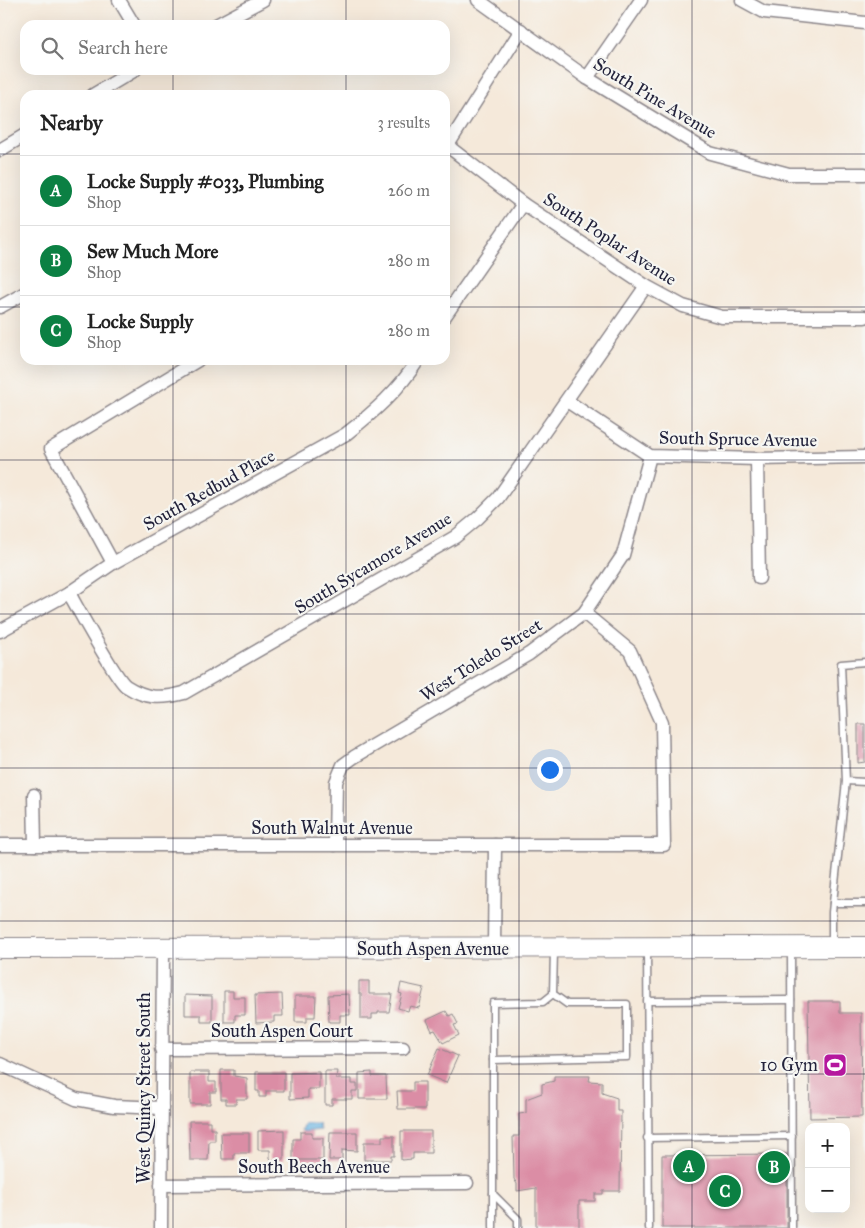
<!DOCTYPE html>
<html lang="en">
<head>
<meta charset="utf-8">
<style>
	body { margin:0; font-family:"IM FELL Great Primer",serif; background:#f6f6f6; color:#222 }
	.controls { position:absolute; right:15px; bottom:15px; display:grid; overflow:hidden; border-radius:10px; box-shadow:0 5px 20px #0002 }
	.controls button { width:45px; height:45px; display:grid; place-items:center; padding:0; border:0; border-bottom:1px solid #e0e0e0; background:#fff; color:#222; font:25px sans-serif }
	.you { position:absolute; left:549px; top:769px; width:18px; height:18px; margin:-12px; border:4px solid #fff; border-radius:50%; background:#1a73e8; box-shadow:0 0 0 8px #1a73e833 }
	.badge { display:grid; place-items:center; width:32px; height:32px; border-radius:50%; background:#0b8043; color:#fff; font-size:16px; font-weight:700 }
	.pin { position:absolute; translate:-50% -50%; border:2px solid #fff; box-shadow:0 1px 5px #0006 }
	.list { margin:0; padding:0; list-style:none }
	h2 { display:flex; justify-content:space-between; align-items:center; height:65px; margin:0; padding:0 20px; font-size:21px }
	h2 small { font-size:16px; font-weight:400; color:#767676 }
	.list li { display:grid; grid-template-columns:32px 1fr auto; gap:15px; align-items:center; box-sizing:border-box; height:70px; padding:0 20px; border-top:1px solid #e0e0e0 }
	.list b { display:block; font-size:19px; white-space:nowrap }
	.list p { margin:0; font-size:16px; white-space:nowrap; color:#767676 }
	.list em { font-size:16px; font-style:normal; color:#767676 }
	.icon { flex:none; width:28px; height:28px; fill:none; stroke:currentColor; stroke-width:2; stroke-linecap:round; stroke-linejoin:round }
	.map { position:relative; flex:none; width:865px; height:1228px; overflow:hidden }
	.search { position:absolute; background:#fff; box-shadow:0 5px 20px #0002; left:20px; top:20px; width:430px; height:55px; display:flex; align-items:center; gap:12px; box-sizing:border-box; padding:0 18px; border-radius:15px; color:#767676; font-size:19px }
	.panel { position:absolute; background:#fff; box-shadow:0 5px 20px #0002; left:20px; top:90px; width:430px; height:275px; border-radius:15px }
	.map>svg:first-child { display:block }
</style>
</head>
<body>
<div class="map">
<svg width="865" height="1228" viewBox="0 0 865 1228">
	<rect width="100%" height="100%" fill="#f6f6f2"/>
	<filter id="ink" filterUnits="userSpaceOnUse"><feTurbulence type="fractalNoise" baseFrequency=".02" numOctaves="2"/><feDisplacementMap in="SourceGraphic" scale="10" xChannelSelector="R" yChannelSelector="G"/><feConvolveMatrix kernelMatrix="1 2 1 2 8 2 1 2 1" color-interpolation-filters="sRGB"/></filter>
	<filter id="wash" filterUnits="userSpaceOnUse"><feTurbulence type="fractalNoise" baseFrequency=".0096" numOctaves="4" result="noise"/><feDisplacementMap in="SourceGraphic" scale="20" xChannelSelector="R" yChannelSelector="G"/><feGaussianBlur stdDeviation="1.12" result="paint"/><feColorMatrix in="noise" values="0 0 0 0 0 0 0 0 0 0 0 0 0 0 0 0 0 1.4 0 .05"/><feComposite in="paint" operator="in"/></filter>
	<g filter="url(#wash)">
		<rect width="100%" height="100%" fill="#f5e9da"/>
		<path fill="#69b2e1" stroke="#466a8e" d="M304 1123H318L320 1130 304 1132 301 1130Z"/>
		<g id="blocks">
			<g fill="#db8da5">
				<path d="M858 724H865V762L858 763Z"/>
				<path d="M359 981H369V994H392L389 1012H378V1014H372V1019H361V994H359Z"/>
				<path d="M401 983 424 988 419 1008 410 1006 408 1011 398 1008 402 994 399 993Z"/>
				<path d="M224 991H233V997H245V1015H235V1022H224Z"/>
				<path d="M282 994 283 1016H274V1022L256 1023 255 995Z"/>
				<path d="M349 994 350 1015H340V1022H329L328 995Z"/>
				<path d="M185 995 212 996V1022H201V1015H185Z"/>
				<path d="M295 996H316L315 1017H307V1022H295Z"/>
				<path d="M808 1001H840V1013H861L862 1117 810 1118Z"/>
				<path d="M446 1011 449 1016 453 1014 458 1024 454 1025 459 1035 443 1043 435 1030 432 1031 427 1020Z"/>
				<path d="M439 1048 458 1056 446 1083 427 1075Z"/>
				<path d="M221 1070H234V1076L247 1078V1099H236V1104H226V1099H221Z"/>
				<path d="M325 1071H337L336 1079H352V1084H357V1091H352V1099H332V1105H325Z"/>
				<path d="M190 1072H209V1082H216V1092H210V1104H190Z"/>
				<path d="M256 1072H284V1091H266V1097H259V1091H256Z"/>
				<path d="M319 1072V1089H308V1098L290 1099V1073Z"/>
				<path d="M372 1072V1076H386L387 1099H359V1073Z"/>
				<path d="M554 1076H590L589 1081 602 1082V1093L617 1098V1111H621L620 1191H603V1194H595V1201H579V1228H536V1188L517 1191V1184L514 1179 513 1136H519V1114L526 1113V1099L542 1093V1084L554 1081Z"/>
				<path d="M413 1082H425V1109H398L397 1091H413Z"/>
				<path d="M189 1121H210V1129H215V1141H209L208 1160H190Z"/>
				<path d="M284 1130V1160H272L270 1158V1150H258V1131Z"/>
				<path d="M401 1131H431V1153H413V1159L401 1160Z"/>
				<path d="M300 1132H312V1138H323V1160H293V1139H300Z"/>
				<path d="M330 1132H357V1151L342 1150V1160H329Z"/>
				<path d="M221 1133H249V1153H234V1159H222Z"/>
				<path d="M382 1136H394V1156H391V1160H364V1142H382Z"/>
				<path d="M787 1154V1228H662V1155Z"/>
			</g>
		</g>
	</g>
	<g filter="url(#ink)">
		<use href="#blocks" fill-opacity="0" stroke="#8c868a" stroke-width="1"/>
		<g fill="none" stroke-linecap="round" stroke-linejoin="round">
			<g stroke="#8c868a" stroke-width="9">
				<g id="service">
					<path d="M865 662 841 664 846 781 865 782"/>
					<path d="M833 903H865"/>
					<path d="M832 943V912L846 781"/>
					<path d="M791 948 792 1228"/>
					<path d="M647 949 649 1228"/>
					<path d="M647 1001 791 1000"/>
					<path d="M493 1060 627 1057V1004H567L553 994"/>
					<path d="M647 1138 792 1136"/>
					<path d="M493 1194 518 1219V1228"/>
					<path d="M493 1228V1003L543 1002 553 994 554 950"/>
				</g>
			</g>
			<g stroke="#8c868a" stroke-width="15">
				<g id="minor">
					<path d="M119 0 134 25"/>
					<path d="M478 0 587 78 710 153 789 174H865"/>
					<path d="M742 0 764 12 865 23"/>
					<path d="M216 25 263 0"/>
					<path d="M587 78 641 0"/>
					<path d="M93 95 135 70"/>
					<path d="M445 144 523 204 646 286 683 306 722 317H865"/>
					<path d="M448 145 521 30"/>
					<path d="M0 150 25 135"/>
					<path d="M0 307 25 293"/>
					<path d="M445 316 523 204"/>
					<path d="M567 401 650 456 757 459 865 457"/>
					<path d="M757 459 759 578"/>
					<path d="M113 563 51 449 198 360"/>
					<path d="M69 593C78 609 116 679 126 686 146 699 162 699 184 693L455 537 478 518 498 498 646 286"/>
					<path d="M0 631 69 593 113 563 346 434C374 412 399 390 418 360"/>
					<path d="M34 795 35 845"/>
					<path d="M0 845H664L662 722 630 651 584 613"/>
					<path d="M335 845 336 782 343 765 354 757 529 654 584 613 623 555 650 456"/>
					<path d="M494 948 495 845"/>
					<path d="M161 1049 403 1048"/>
					<path d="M0 1064 76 1099 114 1106 162 1108"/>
					<path d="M161 1185 467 1183"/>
					<path d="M161 1228 163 948"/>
				</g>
			</g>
			<g stroke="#8c868a" stroke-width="22">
				<path id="primary" d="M0 948 865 947"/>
			</g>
			<use href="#service" stroke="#fff" stroke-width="6"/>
			<use href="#minor" stroke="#fff" stroke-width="12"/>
			<use href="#primary" stroke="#fff" stroke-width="20"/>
		</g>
	</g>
	<path fill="none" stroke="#22223b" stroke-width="1" stroke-opacity="0.55" d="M173 0V25M346 0V25M519 0V1228M692 0V1228M173 70V95M346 70V95M0 154H25M445 154H865M0 307H25M445 307H865M173 360V1228M346 360V1228M0 460H865M0 614H865M0 768H865M0 921H865M0 1074H865"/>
	<defs>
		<g id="stadium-square" transform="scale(1.25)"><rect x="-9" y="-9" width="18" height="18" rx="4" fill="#b5179e" stroke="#f6f6f2"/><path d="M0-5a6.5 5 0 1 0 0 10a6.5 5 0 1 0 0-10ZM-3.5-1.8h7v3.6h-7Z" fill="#fff"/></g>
	</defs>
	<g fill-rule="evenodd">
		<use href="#stadium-square" x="835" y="1065"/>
	</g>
	<g text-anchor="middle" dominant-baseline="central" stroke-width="4.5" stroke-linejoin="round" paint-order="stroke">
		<g font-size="18" fill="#22223b" stroke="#f6f6f2">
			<text transform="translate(655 98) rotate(31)">South Pine Avenue</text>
			<text transform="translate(610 239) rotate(33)">South Poplar Avenue</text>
			<text transform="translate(738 439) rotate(1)">South Spruce Avenue</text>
			<text transform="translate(209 490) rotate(-29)">South Redbud Place</text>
			<text transform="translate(373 563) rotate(-31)">South Sycamore Avenue</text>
			<text transform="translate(481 660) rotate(-32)">West Toledo Street</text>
			<text x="332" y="828">South Walnut Avenue</text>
			<text x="433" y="949">South Aspen Avenue</text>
			<text x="282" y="1031">South Aspen Court</text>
			<text transform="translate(144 1088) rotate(-90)">West Quincy Street South</text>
			<text x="314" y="1167">South Beech Avenue</text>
		</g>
		<g font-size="18" fill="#22223b" stroke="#f6f6f2" text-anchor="end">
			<text x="818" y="1065">10 Gym</text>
		</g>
	</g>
</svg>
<div class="controls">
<button>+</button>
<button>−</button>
</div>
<div class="you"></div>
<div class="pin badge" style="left:689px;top:1166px">A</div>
<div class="pin badge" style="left:774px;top:1167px">B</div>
<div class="pin badge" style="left:725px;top:1191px">C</div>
<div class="search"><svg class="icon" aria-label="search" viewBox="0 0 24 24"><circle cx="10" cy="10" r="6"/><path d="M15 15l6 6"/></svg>Search here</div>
<section class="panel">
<h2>Nearby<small>3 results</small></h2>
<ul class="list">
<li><span class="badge">A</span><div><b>Locke Supply #033, Plumbing</b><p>Shop</p></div><em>260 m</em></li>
<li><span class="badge">B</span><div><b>Sew Much More</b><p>Shop</p></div><em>280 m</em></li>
<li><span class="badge">C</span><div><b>Locke Supply</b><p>Shop</p></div><em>280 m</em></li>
</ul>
</section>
</div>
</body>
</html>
